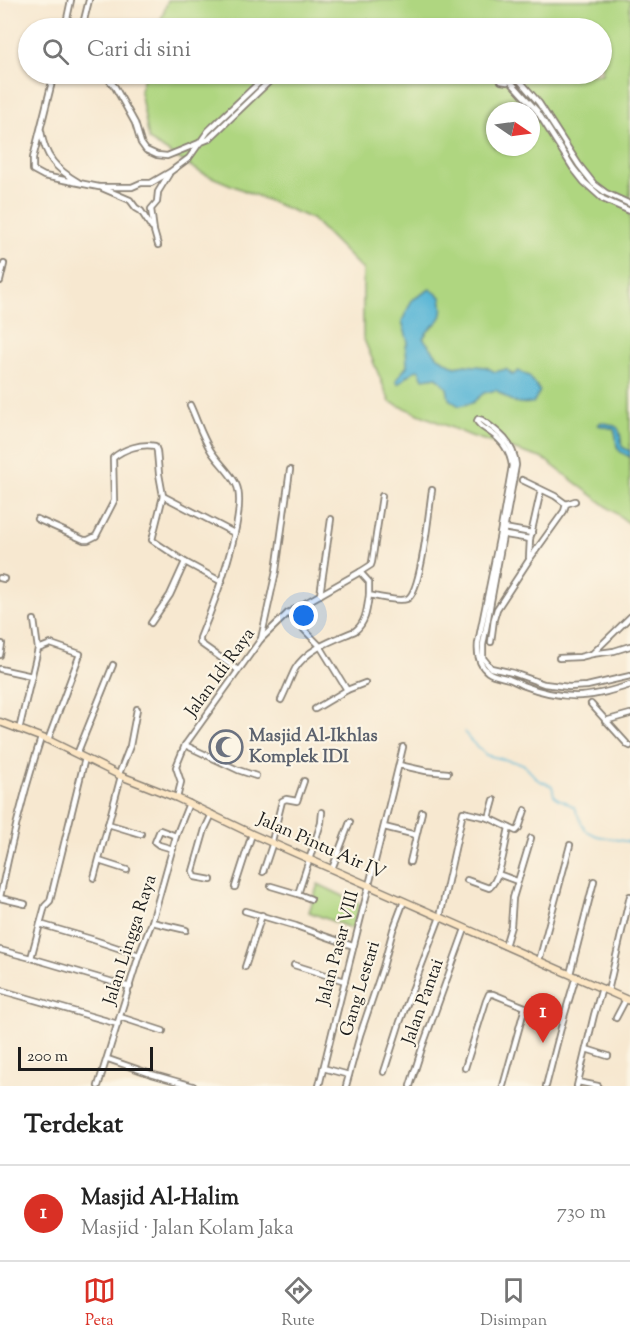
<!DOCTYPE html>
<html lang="id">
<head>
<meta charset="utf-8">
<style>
	body { margin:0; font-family:"Sorts Mill Goudy",serif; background:#f6f6f6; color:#222 }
	.compass { position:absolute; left:486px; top:102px; width:54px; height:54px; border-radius:50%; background:#fff; box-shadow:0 2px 4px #0004; rotate:103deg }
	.scale { position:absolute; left:18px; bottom:15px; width:135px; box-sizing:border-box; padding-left:6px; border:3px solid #1c1c1c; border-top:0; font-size:16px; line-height:21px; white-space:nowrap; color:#1c1c1c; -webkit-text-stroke:4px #fcf5e5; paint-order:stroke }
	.you { position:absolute; left:304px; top:616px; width:21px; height:21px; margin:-15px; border:4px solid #fff; border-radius:50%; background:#1a73e8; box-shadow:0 0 0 9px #1a73e833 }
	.badge { display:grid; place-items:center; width:39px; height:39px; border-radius:50%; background:#d93025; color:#fff; font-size:20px; font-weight:700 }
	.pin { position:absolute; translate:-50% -50px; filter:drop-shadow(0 2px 3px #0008) }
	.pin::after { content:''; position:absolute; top:32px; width:21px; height:18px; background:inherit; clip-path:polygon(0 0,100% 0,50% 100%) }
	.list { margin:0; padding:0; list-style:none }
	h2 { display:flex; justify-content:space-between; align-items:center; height:78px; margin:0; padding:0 24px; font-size:26px }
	h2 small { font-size:20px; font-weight:400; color:#767676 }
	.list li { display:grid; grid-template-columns:39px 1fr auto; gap:18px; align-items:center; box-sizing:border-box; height:96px; padding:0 24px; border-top:2px solid #e0e0e0 }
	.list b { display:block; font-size:22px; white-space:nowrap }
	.list p { margin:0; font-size:20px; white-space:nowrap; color:#767676 }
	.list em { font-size:20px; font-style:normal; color:#767676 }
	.icon { flex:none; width:33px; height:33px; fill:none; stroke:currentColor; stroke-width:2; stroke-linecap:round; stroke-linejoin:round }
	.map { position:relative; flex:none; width:630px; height:1086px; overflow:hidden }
	.search { position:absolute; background:#fff; box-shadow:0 2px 4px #0004; left:18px; right:18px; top:18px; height:66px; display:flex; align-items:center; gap:15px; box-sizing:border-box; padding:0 21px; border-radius:33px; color:#767676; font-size:22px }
	.sheet { height:174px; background:#fff }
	nav { display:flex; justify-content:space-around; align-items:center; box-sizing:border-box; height:84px; border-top:2px solid #e0e0e0; background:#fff; font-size:16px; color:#767676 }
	nav a { display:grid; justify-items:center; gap:3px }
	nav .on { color:#d93025 }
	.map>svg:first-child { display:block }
</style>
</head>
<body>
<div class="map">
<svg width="630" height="1086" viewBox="0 0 630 1086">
	<rect width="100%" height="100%" fill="#fcf5e5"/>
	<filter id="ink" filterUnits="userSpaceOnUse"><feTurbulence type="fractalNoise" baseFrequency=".0167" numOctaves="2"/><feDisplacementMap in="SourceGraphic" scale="12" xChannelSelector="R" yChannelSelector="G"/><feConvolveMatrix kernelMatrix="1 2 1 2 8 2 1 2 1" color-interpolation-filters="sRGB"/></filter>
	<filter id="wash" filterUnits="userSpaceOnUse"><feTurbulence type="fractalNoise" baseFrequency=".008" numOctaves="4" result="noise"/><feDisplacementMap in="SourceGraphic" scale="24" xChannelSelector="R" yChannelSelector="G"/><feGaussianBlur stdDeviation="1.35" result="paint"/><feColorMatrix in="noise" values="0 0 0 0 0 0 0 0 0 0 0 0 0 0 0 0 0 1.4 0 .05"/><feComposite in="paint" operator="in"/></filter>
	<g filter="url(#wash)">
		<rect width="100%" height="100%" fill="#f7e8d0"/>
		<g fill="#afd680" stroke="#66794e" stroke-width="1.5" fill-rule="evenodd">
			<path d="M168 0H630V524L544 459 471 436 390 402 363 337V270L312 219 200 172 149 140 140 90 145 74H602V28H158ZM495 111H531V147H495Z"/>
			<path d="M318 884 360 904 353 929 309 912Z"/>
		</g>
		<g fill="#58b6d6" stroke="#3a6979" stroke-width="1.5">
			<path d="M430 289 441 297C447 325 434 319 423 338L438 357 455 367 465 365 486 367 495 372 506 369 513 375 518 371 529 376 540 391 533 403C513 405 511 401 496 390L484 393 472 403 459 406 449 399 447 388 437 377 423 379 419 370 414 371 398 384 396 380 407 366 406 346 408 342 402 321 412 300Z"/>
			<path d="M601 422C623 427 619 428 622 447L630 451V457C610 448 620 445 614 429L598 425Z"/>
		</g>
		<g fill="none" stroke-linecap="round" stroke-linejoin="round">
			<path stroke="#58b6d6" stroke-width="1.5" d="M465 732 469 739 486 755 523 764 538 780 552 786 554 795 558 799 564 801 574 807 585 830 597 836 630 842"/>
		</g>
	</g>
	<g filter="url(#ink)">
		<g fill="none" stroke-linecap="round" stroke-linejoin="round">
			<g stroke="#8a8276" stroke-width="8">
				<g id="street">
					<path d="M65 28 71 0"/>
					<path d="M82 28 89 0"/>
					<path d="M360 28C364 21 372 21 376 28"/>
					<path d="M376 28H385"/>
					<path d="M54 74 33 158V170L44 176 99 187H132L141 183H151L170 172 189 158 208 131 268 74"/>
					<path d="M104 74 115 87 135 123 141 143 146 150 157 155 167 156 209 139 277 74"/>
					<path d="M497 74 501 81 507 82 513 79"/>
					<path d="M515 75 539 103 579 165 594 184 606 193 630 204"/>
					<path d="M510 81 537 111 573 168 584 182 603 199 630 211"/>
					<path d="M41 131C45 157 56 169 78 182"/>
					<path d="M102 188 130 200 136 208 141 211 152 228"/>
					<path d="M158 245 154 231 151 209 157 202 158 192 169 174"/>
					<path d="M0 281 4 264"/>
					<path d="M190 405C197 420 202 437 211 451 218 462 230 472 236 484 250 511 212 609 200 638V643L238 670"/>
					<path d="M163 496 234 533"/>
					<path d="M566 504 575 501"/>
					<path d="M37 519 84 540H88L96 536 114 501 113 458C123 449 142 443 155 446L157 451 159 474 163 496 152 540 185 562 222 582"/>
					<path d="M504 528 532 533"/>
					<path d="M500 534 530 539"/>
					<path d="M529 558 530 539 541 490"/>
					<path d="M360 572 369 582V595C378 597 399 602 407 599 422 592 429 508 432 490"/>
					<path d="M0 578 4 579"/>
					<path d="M320 595 331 519"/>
					<path d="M288 613 320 646 347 690"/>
					<path d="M151 623 170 595 185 562"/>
					<path d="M261 639 276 571 290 470"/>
					<path d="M491 642 494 619 497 609 529 560 564 511 566 504 555 496 522 480"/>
					<path d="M38 649 51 644 80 654 48 740"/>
					<path d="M592 654 614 651 630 646"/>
					<path d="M0 655 2 644"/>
					<path d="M559 658 580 657 592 654 630 617"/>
					<path d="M0 669 32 676"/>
					<path d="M630 676 587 686 569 687 544 684 513 673 491 668 483 658V645L516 465C514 443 499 432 482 420L478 419 477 421C480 427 486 429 491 433 503 441 510 452 512 466L500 534 478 643C477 653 479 665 488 672 493 676 503 677 509 679 514 681 518 683 522 685 540 692 561 697 581 696 598 695 614 690 630 685"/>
					<path d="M281 700C286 690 290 679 295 669 308 648 334 640 355 631 366 623 367 609 369 595"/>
					<path d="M591 704 628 745 630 746"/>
					<path d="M315 709 347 690 365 683"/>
					<path d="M605 721 630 714"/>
					<path d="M19 730 38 649 34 620"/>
					<path d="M185 745 238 770 256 776"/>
					<path d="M77 754 113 665"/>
					<path d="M85 758 50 901 45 906 40 924 91 939 139 955"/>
					<path d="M399 765 426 771 448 773"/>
					<path d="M119 774 130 746 137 709"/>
					<path d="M177 798 181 782 176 767 185 745 261 639 288 613 360 572 371 565 372 562 382 496"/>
					<path d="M489 818 494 800"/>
					<path d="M108 824 141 834"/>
					<path d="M384 827 416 835"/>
					<path d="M272 841 282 801 286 799 297 801 304 781"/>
					<path d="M173 849 159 845 155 842 160 830 176 836"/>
					<path d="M99 861 127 870"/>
					<path d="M410 862 422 812"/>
					<path d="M332 869 350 822"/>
					<path d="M263 872 273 842"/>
					<path d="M498 874 517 881"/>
					<path d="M94 878 121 776"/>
					<path d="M211 880 195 877 193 871 205 829 212 814"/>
					<path d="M467 880 489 888C501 879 505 844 509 828"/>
					<path d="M271 886 298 894 321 823 322 812"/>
					<path d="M235 887 252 834"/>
					<path d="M298 894 311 899"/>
					<path d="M0 897C11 843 24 791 41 738"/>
					<path d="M0 898 25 904"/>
					<path d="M245 911 296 926 353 946"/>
					<path d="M152 922 186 930"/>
					<path d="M505 946 511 926 513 898 531 838"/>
					<path d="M0 950 31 958 130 987"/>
					<path d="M31 958 40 924"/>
					<path d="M539 961 570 845"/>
					<path d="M294 965 345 981"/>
					<path d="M245 967 262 915"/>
					<path d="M570 974 594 881"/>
					<path d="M0 990 118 1024"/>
					<path d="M608 991 630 896"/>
					<path d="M120 1017 163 1031"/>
					<path d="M616 1018 626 999"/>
					<path d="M586 1049 608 1056"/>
					<path d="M108 1059 151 1074 193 1086"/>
					<path d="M323 1068 349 1075"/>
					<path d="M465 1068 486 1001 489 994H493L525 1007 563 1020"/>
					<path d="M384 1072 400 1022 440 917 463 812 489 818 516 831 519 828 525 810"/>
					<path d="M578 1082 598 1086"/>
					<path d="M98 1086 139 955 152 922 176 836 189 803"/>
					<path d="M319 1086C346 973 376 861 403 747"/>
					<path d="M346 1086 360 1035 383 967 393 930 404 901"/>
					<path d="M410 1086 422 1048 465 929"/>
					<path d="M503 1086 525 1007"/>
					<path d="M546 1086 563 1020 576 976"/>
					<path d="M577 1086 594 1015 602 988"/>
				</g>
			</g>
			<g stroke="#8a8276" stroke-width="9">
				<path id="secondary" d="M0 722 48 740 121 776 177 798 252 834 630 1001"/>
			</g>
			<use href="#street" stroke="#fff" stroke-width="4.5"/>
			<use href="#secondary" stroke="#fce6c4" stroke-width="6"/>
		</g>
	</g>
	<defs>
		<g id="mosque-ring" transform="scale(1.725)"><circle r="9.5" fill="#fcf5e5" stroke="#6b7280" stroke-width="1.5"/><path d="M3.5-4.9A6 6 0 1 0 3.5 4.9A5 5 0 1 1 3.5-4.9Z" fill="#6b7280"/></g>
	</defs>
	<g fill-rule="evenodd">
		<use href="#mosque-ring" x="226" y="747"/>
	</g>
	<g text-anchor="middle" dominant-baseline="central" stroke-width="4.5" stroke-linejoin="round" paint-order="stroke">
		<g font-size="18" fill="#1c1c1c" stroke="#fcf5e5">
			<text transform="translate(221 673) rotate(-54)">Jalan Idi Raya</text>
			<text transform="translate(321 847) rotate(24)">Jalan Pintu Air IV</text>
			<text transform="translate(131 940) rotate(-72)">Jalan Lingga Raya</text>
			<text transform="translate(339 948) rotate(-75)">Jalan Pasar VIII</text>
			<text transform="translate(361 989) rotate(-73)">Gang Lestari</text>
			<text transform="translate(424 1002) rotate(-70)">Jalan Pantai</text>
		</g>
		<g font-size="18" font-weight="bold" fill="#5b616d" stroke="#fcf5e5" text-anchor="start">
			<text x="249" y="737">Masjid Al-Ikhlas<tspan x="249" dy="21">Komplek IDI</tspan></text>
		</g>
	</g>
</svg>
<svg class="compass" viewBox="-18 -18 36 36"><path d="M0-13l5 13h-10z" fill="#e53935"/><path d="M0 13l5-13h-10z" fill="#767676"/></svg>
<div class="scale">200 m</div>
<div class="you"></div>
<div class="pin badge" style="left:543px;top:1043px">1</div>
<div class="search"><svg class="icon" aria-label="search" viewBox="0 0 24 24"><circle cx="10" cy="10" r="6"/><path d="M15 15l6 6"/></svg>Cari di sini</div>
</div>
<section class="sheet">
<h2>Terdekat<small></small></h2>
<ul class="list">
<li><span class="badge">1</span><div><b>Masjid Al-Halim</b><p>Masjid · Jalan Kolam Jaka</p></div><em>730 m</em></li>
</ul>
</section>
<nav>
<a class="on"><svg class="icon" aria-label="map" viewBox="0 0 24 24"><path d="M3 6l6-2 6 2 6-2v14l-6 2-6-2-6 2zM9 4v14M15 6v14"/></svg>Peta</a>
<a><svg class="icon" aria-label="directions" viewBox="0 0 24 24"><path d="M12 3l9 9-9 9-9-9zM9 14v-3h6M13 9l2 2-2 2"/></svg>Rute</a>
<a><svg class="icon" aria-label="saved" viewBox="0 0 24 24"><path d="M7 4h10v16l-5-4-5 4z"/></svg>Disimpan</a>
</nav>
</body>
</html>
